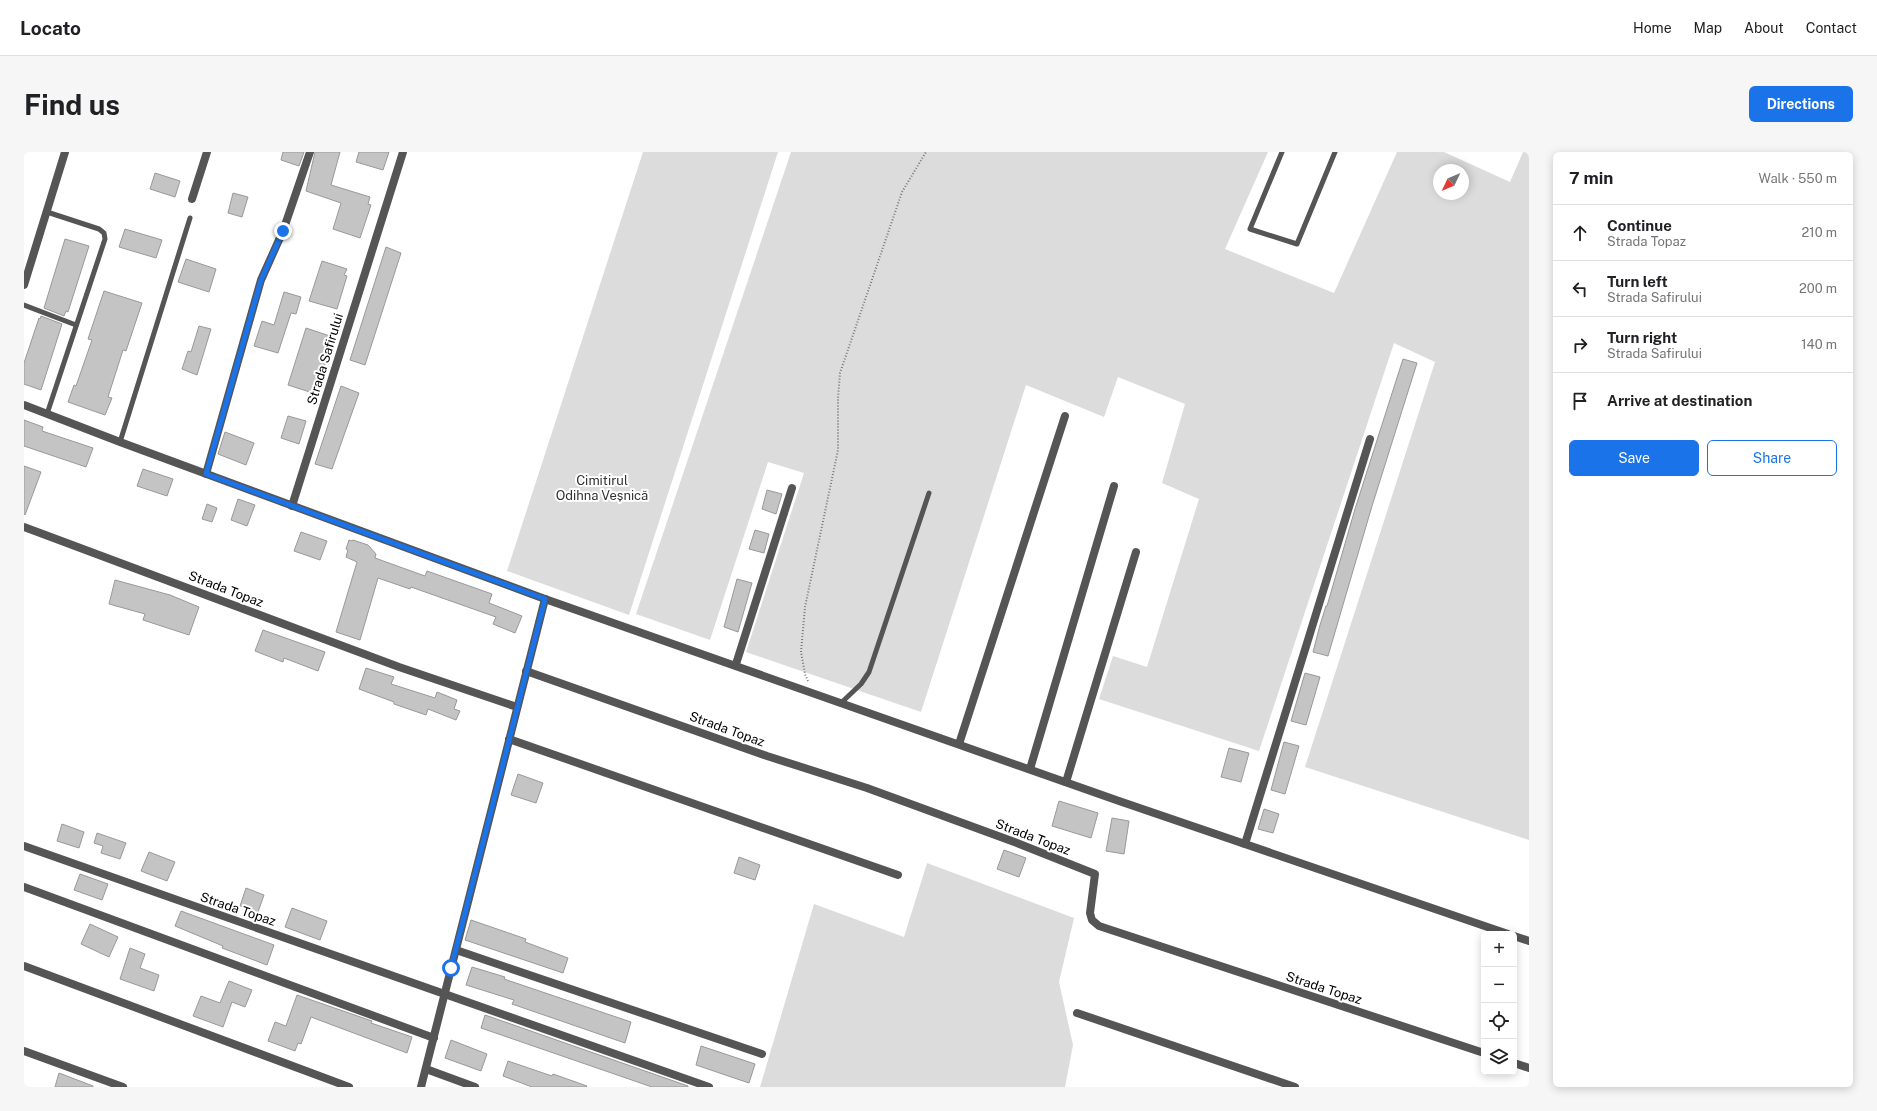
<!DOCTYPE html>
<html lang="en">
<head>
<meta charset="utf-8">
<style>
	body { margin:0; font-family:"Public Sans",sans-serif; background:#f6f6f6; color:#202124 }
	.controls { position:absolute; right:12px; bottom:12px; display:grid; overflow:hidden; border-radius:6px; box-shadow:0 2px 10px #0003 }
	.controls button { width:36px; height:36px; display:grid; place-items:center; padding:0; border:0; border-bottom:1px solid #e0e0e0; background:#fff; color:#202124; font:20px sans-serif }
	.compass { position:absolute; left:1409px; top:12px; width:36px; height:36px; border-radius:50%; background:#fff; box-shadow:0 2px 10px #0003; rotate:226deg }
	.stop { position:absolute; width:12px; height:12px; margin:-9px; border:3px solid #1a73e8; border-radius:50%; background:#fff }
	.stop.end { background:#1a73e8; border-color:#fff; box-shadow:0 1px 4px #0008 }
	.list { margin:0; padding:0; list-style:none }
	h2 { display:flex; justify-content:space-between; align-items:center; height:52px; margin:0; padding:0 16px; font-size:17px }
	h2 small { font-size:13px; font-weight:400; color:#757577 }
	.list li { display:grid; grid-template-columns:26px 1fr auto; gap:12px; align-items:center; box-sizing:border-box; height:56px; padding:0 16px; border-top:1px solid #e0e0e0 }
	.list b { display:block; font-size:15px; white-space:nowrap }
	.list p { margin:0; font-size:13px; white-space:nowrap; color:#757577 }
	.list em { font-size:13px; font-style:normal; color:#757577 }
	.actions { display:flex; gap:8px; padding:12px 16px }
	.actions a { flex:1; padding:9px 0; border:1px solid #1a73e8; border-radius:6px; text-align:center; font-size:14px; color:#1a73e8 }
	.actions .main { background:#1a73e8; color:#fff }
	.icon { flex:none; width:22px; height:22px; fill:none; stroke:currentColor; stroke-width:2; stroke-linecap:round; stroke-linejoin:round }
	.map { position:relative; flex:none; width:1505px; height:935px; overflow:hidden; border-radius:6px }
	header { display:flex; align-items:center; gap:24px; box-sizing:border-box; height:56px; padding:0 20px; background:#fff; border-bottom:1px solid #e0e0e0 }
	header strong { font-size:19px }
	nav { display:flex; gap:22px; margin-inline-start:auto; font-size:14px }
	.intro { display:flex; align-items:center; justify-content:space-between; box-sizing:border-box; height:96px; padding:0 24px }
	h1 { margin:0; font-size:28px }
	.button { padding:10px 18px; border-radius:6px; background:#1a73e8; color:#fff; font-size:14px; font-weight:700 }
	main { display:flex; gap:24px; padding:0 24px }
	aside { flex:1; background:#fff; border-radius:6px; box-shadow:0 2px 10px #0003 }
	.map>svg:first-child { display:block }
</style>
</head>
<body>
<header>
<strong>Locato</strong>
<nav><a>Home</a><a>Map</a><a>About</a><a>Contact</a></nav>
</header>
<div class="intro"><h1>Find us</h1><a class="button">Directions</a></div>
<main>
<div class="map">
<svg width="1505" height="935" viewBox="0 0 1505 935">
	<rect width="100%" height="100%" fill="#fff"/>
	<g fill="#dcdcdc" fill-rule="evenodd">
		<path d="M619 0H754L605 463 483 419Z"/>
		<path d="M767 0H1244L1201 97 1310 141 1373 0H1420L1486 30 1499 0H1505V688L1281 615 1411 210 1370 191 1235 599 1075 547 1089 504 1123 515 1175 347 1138 331 1161 252 1094 225 1080 265 1002 233 897 560 722 500 780 321 744 310 686 488 612 462ZM1415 18H1439V42H1415Z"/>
		<path d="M903 711 1050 766 1035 830 1049 893 1041 935H736L790 752 880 785Z"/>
	</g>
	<g fill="#c4c4c4" stroke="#999">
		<path d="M259 0H280L275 14 257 8Z"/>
		<path d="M291 0H316L307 33 346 45 344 52 347 53 336 86 309 77 317 51 282 39Z"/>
		<path d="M335 0H365L359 18 332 10Z"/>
		<path d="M131 21 156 29 151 45 126 37Z"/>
		<path d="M209 41 224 45 218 65 204 61Z"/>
		<path d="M101 77 138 88 132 106 95 95Z"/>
		<path d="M41 87 65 94 44 160 42 159 40 164 20 156Z"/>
		<path d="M362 95 377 101 341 213 326 208Z"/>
		<path d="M162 107 192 117 185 140 154 130Z"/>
		<path d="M298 109 323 117 320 123 323 124 313 157 285 149Z"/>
		<path d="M80 139 118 151 102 199 99 198 84 245 88 246 81 263 44 250 50 233 52 234 68 188 64 187Z"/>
		<path d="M260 140 277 145 272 162 267 161 254 201 230 194 238 169 250 173Z"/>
		<path d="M17 164 38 172 17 238 0 232V211L15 166 16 167Z"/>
		<path d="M175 174 187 177 173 223 158 217 164 199 167 200Z"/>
		<path d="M282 176 306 184 303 192 307 193 292 242 264 233Z"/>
		<path d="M1379 207 1393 211 1348 354 1304 504 1289 500 1296 473 1302 454H1303L1331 357Z"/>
		<path d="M317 234 335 241 308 317 291 312Z"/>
		<path d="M264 264 282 269 275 292 257 286Z"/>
		<path d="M0 268 19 275 18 279 69 296 62 315 0 294Z"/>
		<path d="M201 280 230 291 222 313 194 302Z"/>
		<path d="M0 314 17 320 1 363 0 362Z"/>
		<path d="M119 317 149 327 143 344 113 334Z"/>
		<path d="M743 338 758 342 752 362 738 357Z"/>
		<path d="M214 347 231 353 223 374 207 368Z"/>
		<path d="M183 352 193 356 188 370 178 367Z"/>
		<path d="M731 378 745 382 740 401 725 397Z"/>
		<path d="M277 380 303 389 296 408 270 399Z"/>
		<path d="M325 388 328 389 329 388 344 393 352 402 351 406 401 424 403 419 468 442 465 451 498 464 491 481 469 472 472 465 387 435 386 437 354 426 336 488 312 480 333 410 322 405 324 398 322 397Z"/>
		<path d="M713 427 728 431 714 480 700 475Z"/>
		<path d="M91 428 146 443 175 455 165 483 119 468 121 462 85 452Z"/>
		<path d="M239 478 301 500 294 519 260 506 259 510 231 499Z"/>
		<path d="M342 516 370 525 367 532 411 546 413 540 433 548 430 557 436 559 432 568 404 557 402 563 370 552V550L335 537Z"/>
		<path d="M1281 521 1296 525 1282 573 1267 569Z"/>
		<path d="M1260 590 1275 594 1261 642 1247 638Z"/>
		<path d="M1205 596 1225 601 1217 630 1197 625Z"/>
		<path d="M494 622 519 631 512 651 487 643Z"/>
		<path d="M1035 649 1074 661 1067 686 1028 674Z"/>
		<path d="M1240 657 1255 662 1249 681 1234 677Z"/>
		<path d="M1088 666 1105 669 1100 702 1082 699Z"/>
		<path d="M38 672 60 680 55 696 33 689Z"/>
		<path d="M73 681 102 691 96 707 77 701 79 694 70 691Z"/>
		<path d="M980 698 1002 706 995 725 973 717Z"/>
		<path d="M125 700 151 710 143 729 117 719Z"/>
		<path d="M715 705 736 713 731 728 710 721Z"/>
		<path d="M56 722 84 732 78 748 50 738Z"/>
		<path d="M222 736 240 743 234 760 216 754Z"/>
		<path d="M268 756 303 769 296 788 261 775Z"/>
		<path d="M157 759 250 793 243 813 198 796 199 794 151 774Z"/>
		<path d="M447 768 502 787 501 790 544 806 539 821 441 788Z"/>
		<path d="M66 772 94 785 85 805 57 792Z"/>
		<path d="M106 796 121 802 116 816 135 823 130 839 96 827Z"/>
		<path d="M448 815 481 825 480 827 607 870 601 891 488 852 490 848 442 833Z"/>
		<path d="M205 829 228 838 221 855 208 850 199 875 169 864 177 844 196 851Z"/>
		<path d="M273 843 348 869 347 871 388 885 383 901 287 865 277 892 274 891 271 899 244 889 251 870 262 874Z"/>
		<path d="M461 863 664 934V935H628L457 876Z"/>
		<path d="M427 888 463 902 457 919 421 906Z"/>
		<path d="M677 894 731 912 725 931 672 913Z"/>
		<path d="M484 909 528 924 529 922 563 934 562 935H508L479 924Z"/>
		<path d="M35 921 69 934V935H31Z"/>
	</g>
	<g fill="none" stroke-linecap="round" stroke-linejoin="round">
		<path stroke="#777" stroke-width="2" stroke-dasharray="1 2" stroke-linecap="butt" d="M784 529 781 522 777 500 781 455 814 298V246L816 221 878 40 902 0"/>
		<g stroke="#555" stroke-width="5">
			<path d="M1258 0 1226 77 1273 92 1311 0"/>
			<path d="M23 60 75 77 80 81 81 87 23 262"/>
			<path d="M0 153 52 173"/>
			<path d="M96 290 166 66"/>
			<path d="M817 551 837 532 845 520 905 341"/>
		</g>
		<g stroke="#555" stroke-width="8">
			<path d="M168 47 183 0"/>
			<path d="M0 133 41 0"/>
			<path d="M0 253 96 290 521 447 1095 649 1484 782"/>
			<path d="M182 322 237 128 259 79 286 0"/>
			<path d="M268 354 379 0"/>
			<path d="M0 375 375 515 493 555"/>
			<path d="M712 512 768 336"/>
			<path d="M502 519 743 604 843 636 993 691 1071 722 1066 761 1068 768 1075 774 1460 901"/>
			<path d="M485 587 874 723"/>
			<path d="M935 592 1041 264"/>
			<path d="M1006 617 1090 334"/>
			<path d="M1042 630 1112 400"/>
			<path d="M1221 692 1346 287"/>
			<path d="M0 694 685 935"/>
			<path d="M0 735 410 886"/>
			<path d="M1490 784 1505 789"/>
			<path d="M432 798 738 902"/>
			<path d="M0 814 325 935"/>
			<path d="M1053 861 1271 935"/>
			<path d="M0 899 99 935"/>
			<path d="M1490 911 1505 916"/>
			<path d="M402 917 451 935"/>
			<path d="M397 935 521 447"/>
		</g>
	</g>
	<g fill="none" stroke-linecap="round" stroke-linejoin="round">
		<path stroke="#1a73e8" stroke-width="5" d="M259 79 237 128 182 322 521 447 427 816"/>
	</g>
	<g text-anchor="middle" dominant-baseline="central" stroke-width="4" stroke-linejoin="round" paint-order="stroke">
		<g font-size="13" fill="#000" stroke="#fff">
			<text transform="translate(301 207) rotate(-73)">Strada Safirului</text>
			<text transform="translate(202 437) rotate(21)">Strada Topaz</text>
			<text transform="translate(703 577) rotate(20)">Strada Topaz</text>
			<text transform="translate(1009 685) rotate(21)">Strada Topaz</text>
			<text transform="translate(214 757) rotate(19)">Strada Topaz</text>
			<text transform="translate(1300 836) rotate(18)">Strada Topaz</text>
		</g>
		<g font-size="13" fill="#333" stroke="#fff">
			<text x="578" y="328">Cimitirul<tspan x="578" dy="15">Odihna Veșnică</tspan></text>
		</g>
	</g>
</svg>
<div class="controls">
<button>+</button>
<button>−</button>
<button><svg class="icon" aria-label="locate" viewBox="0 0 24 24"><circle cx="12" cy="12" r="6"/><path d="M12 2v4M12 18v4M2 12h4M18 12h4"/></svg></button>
<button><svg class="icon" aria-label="layers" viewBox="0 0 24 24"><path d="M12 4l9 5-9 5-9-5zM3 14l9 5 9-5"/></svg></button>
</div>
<svg class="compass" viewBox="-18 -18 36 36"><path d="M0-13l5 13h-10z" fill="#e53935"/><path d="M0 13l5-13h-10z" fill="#757577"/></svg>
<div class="stop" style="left:427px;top:816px"></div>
<div class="stop end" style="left:259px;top:79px"></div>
</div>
<aside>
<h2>7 min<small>Walk · 550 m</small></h2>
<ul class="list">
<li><svg class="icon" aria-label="ahead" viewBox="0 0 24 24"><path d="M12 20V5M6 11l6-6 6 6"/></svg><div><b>Continue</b><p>Strada Topaz</p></div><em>210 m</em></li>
<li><svg class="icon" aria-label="left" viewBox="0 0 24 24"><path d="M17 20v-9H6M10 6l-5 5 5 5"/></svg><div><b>Turn left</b><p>Strada Safirului</p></div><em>200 m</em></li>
<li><svg class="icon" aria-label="right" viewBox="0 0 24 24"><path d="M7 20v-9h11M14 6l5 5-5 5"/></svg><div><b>Turn right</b><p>Strada Safirului</p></div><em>140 m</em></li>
<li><svg class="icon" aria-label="arrive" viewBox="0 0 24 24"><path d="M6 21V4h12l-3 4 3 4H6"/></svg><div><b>Arrive at destination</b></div></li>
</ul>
<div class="actions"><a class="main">Save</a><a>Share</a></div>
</aside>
</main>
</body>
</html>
